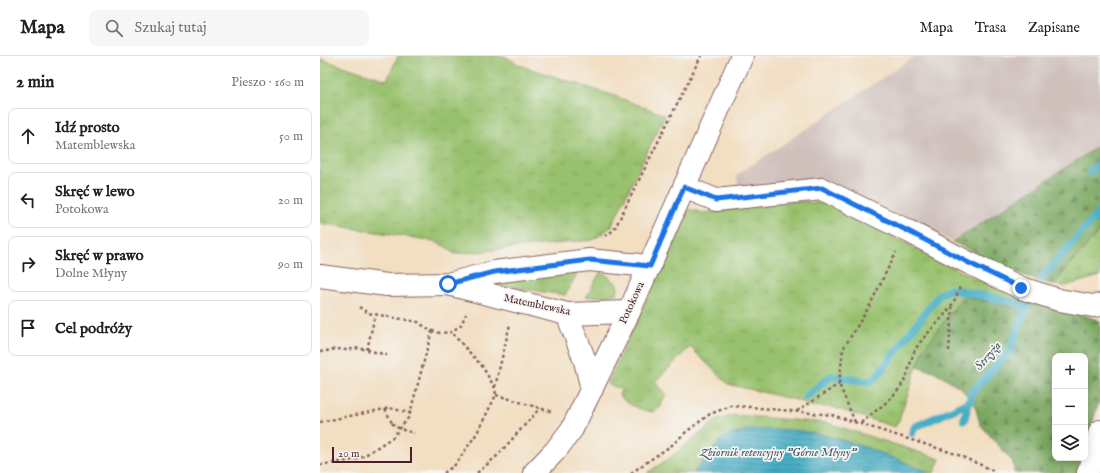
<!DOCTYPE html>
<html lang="pl">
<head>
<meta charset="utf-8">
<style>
	body { margin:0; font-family:"IM FELL English",serif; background:#f6f6f6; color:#202124 }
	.controls { position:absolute; right:12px; bottom:12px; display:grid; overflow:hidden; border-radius:8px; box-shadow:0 2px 10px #0003 }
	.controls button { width:36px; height:36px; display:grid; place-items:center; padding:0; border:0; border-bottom:1px solid #e0e0e0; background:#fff; color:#202124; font:20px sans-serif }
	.scale { position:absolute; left:12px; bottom:10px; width:80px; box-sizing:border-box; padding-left:4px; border:2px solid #4a1f2b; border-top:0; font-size:11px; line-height:14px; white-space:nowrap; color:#4a1f2b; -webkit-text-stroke:3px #f6f6f2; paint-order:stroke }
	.stop { position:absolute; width:12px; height:12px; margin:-9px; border:3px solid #1a73e8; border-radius:50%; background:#fff }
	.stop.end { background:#1a73e8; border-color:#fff; box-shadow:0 1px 4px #0008 }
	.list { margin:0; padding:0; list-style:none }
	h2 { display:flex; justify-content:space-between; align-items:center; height:52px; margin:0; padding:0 16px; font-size:17px }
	h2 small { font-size:13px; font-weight:400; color:#757577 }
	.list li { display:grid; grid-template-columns:26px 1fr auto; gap:12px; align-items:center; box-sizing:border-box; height:56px; margin:0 8px 8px; padding:0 8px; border:1px solid #e0e0e0; border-radius:8px }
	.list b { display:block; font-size:15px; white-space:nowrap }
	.list p { margin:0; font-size:13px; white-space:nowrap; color:#757577 }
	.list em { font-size:13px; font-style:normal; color:#757577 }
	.icon { flex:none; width:22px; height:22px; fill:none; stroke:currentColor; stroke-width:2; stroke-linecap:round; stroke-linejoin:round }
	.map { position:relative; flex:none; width:780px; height:417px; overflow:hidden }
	header { display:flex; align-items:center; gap:24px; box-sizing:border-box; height:56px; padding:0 20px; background:#fff; border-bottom:1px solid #e0e0e0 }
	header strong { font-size:19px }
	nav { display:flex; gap:22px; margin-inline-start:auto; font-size:14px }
	.search { width:280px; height:36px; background:#f6f6f6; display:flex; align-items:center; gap:10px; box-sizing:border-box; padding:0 14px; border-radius:8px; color:#757577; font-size:15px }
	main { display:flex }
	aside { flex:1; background:#fff }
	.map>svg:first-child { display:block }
</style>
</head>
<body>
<header>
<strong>Mapa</strong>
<div class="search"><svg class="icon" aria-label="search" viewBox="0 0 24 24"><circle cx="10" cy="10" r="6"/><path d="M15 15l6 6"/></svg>Szukaj tutaj</div>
<nav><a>Mapa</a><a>Trasa</a><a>Zapisane</a></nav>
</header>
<main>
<aside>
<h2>2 min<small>Pieszo · 160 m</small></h2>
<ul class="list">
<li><svg class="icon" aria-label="ahead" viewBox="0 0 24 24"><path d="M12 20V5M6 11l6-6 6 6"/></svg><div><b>Idź prosto</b><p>Matemblewska</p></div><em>50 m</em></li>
<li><svg class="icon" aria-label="left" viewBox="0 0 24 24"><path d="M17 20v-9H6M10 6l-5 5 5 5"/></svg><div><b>Skręć w lewo</b><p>Potokowa</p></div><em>20 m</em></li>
<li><svg class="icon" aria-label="right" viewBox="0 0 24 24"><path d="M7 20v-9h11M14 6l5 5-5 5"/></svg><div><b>Skręć w prawo</b><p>Dolne Młyny</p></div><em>90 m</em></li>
<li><svg class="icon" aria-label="arrive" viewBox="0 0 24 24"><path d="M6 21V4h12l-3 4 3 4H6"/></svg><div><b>Cel podróży</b></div></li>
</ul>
</aside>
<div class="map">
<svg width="780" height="417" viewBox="0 0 780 417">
	<defs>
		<pattern id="grass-tufts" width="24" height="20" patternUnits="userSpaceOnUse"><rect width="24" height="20" fill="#98c16d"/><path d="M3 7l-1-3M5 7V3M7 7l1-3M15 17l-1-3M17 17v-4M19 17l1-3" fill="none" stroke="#84a55f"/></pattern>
		<pattern id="forest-firs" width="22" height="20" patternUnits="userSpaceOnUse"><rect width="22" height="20" fill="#7aa760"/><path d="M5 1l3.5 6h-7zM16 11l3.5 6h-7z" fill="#66874f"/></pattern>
		<pattern id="water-rules" width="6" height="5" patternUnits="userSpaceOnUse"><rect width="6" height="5" fill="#45adc4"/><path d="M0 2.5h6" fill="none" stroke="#3c8c9f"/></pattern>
	</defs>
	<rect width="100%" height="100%" fill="#f6f6f2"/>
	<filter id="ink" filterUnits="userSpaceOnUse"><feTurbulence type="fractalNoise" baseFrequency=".025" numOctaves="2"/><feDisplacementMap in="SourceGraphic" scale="8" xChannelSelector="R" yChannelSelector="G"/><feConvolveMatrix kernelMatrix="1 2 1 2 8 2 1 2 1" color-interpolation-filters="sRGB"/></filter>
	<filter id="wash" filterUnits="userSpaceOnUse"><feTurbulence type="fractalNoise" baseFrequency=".012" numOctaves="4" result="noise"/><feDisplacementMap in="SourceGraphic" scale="16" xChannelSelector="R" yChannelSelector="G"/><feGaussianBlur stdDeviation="0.9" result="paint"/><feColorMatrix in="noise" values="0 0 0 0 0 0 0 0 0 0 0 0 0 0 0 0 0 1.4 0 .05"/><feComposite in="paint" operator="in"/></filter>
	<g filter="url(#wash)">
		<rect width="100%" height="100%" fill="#f2dec1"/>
		<path fill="#cfc0bb" d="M595 0H780V89L633 186 519 131 418 134 417 119Z"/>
		<g fill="url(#grass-tufts)" stroke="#71704c">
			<path d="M78 0H185L199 9 292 39 345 59 291 171 273 184 135 198 126 191 114 185 0 167V3L67 24Z"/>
			<path d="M476 145 509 148 654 222 705 241 696 252 605 291 597 310 579 364 575 371 512 351 488 350 480 345 408 328 370 291 335 326 346 337 341 351 332 356C319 353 307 349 299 339L301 333 287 328 369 153 383 157Z"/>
			<path d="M780 174V220L745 230 733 229Z"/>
			<path d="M259 214 245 239 167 228Z"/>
			<path d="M281 215 296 227 298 233 297 237 286 240 266 241Z"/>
			<path d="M414 359 508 367 620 403 614 417H610L549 393 430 374 400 385 374 417H327L347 404 397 364Z"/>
		</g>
		<g fill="url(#forest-firs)" stroke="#626346">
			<path d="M780 89V174L733 229 709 222 633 186Z"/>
			<path d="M643 240 696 252 705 241 736 249 780 265V342L765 390V300H735V402H761L757 417H694L693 406 660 368 655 350 642 333 621 319 597 310 605 291Z"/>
		</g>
		<path fill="url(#water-rules)" stroke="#486678" d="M430 374C444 374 459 373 473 374 519 379 568 399 610 417H374L400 385 412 378Z"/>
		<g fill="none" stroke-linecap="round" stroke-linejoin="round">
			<g stroke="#45adc4" stroke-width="8">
				<path d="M770 116 780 107"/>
				<path d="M722 222 780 155"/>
				<path d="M486 341 511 320 550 326 556 321 619 239 630 233 707 249 690 295 652 336 644 364"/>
				<path d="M592 377 595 371 650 346"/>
			</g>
		</g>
	</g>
	<g filter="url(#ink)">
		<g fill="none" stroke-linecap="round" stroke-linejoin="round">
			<g stroke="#856260" stroke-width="24">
				<g id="minor">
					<path d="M364 131 396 144 502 133 588 175 649 207 701 232 739 244 773 250 780 249"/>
					<path d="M247 258 265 305 272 333"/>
					<path d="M214 417 236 394 252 373 309 256"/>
					<path d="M768 417 780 375"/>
				</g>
			</g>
			<g stroke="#856260" stroke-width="24">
				<g id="tertiary">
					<path d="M0 220 67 229 128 228 174 216 269 204 330 210"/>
					<path d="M128 228 247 258 309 256 422 0"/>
				</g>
			</g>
			<g stroke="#856260" stroke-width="2.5" stroke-dasharray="3 3" stroke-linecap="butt">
				<path d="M285 180 294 174 381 0"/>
				<path d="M39 251 48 257 98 266 109 274 120 277 131 276 141 269 146 258"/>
				<path d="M47 294 55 259"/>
				<path d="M629 295 632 251"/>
				<path d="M0 296 17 293 25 294 39 292 67 299"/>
				<path d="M175 331 190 268"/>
				<path d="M176 339 233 356"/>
				<path d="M65 353 72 367"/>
				<path d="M477 355 519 328"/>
				<path d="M0 366 70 352 90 357"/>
				<path d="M535 366 519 328 523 293 549 251 576 196"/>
				<path d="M541 367C557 353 577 341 586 321 590 312 591 301 596 292 611 270 633 257 640 230"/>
				<path d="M0 409 39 403 73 381 89 361 112 275"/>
				<path d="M124 417 136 408 157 377 176 339 175 332 162 310 131 276"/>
				<path d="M157 417 177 400 220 352"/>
				<path d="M311 417 352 389 366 376 390 358 411 350 430 351 512 359 636 398 661 409 672 414 675 417"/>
			</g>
			<use href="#minor" stroke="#fff" stroke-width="22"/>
			<use href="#tertiary" stroke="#fff" stroke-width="22"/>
			<path stroke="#856260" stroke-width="2.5" stroke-dasharray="3 3" stroke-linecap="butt" d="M72 367C77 373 86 375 94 377"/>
		</g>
	</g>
	<g fill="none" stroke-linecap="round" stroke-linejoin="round" filter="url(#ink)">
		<path stroke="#1a73e8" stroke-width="5" d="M128 228 174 216 270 204 330 210 364 131 396 144 502 132 588 175 649 207 701 232"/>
	</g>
	<g text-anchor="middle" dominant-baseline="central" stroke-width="3.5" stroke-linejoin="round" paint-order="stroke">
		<g font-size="11" fill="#4a1f2b" stroke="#f6f6f2">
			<text transform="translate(312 247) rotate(-65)">Potokowa</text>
			<text transform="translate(217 249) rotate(12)">Matemblewska</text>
		</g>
		<g font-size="12" font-style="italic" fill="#485868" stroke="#f6f6f2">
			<text transform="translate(668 300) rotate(-49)">Strzyża</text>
			<text x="458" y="396">Zbiornik retencyjny "Górne Młyny"</text>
		</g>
	</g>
</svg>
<div class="controls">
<button>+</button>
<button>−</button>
<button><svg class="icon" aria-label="layers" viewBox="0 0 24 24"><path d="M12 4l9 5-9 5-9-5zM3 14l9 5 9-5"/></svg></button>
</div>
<div class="scale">20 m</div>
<div class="stop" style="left:128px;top:228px"></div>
<div class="stop end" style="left:701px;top:232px"></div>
</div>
</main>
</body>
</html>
